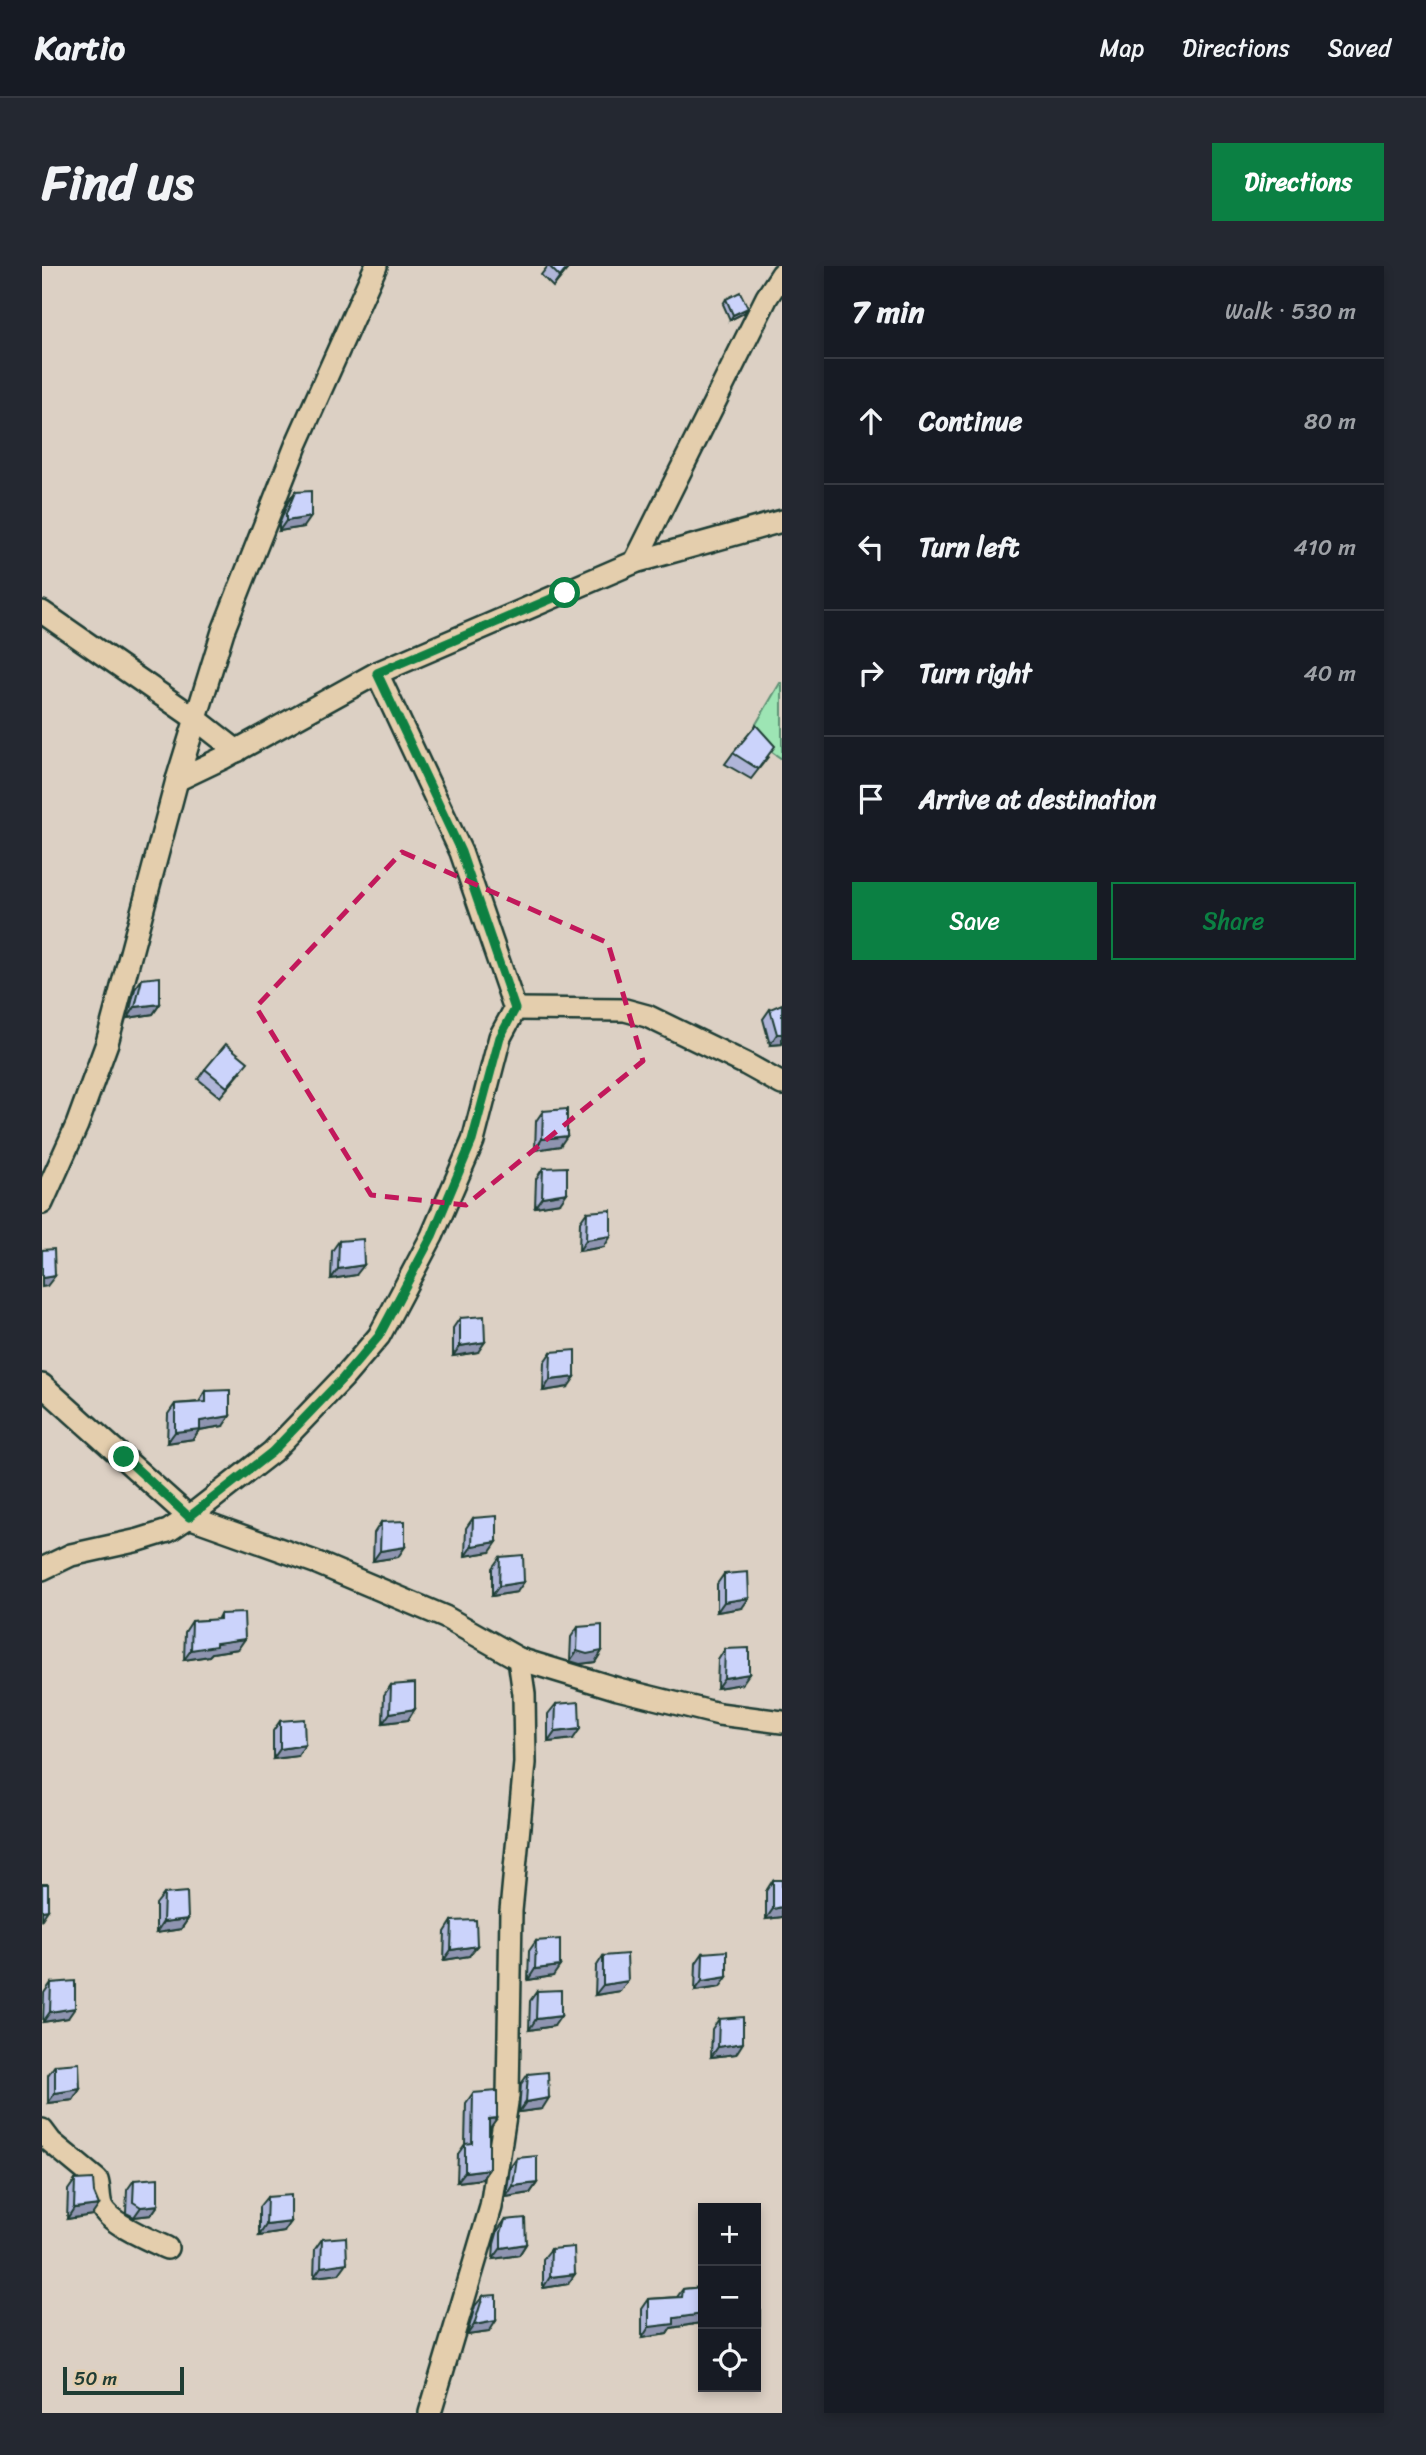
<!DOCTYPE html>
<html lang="en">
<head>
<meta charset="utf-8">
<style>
	body { margin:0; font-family:Sriracha,sans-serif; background:#242831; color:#f1f3f6 }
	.controls { position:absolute; right:21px; bottom:21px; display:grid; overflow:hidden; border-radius:0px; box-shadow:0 4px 10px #0003 }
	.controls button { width:63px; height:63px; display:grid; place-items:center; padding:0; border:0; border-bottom:2px solid #363941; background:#171b24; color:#f1f3f6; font:35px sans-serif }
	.scale { position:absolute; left:21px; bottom:18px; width:121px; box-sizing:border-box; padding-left:7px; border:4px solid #1f3d34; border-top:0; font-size:19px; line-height:24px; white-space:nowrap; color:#1f3d34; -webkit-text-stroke:5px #e4cead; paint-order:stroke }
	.stop { position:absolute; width:21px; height:21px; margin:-16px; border:5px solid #0b8043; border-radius:50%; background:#fff }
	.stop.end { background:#0b8043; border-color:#fff; box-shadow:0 2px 7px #0008 }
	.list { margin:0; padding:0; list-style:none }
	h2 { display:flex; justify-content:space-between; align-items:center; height:91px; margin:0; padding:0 28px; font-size:30px }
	h2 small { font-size:23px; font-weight:400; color:#9ea1a6 }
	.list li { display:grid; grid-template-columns:46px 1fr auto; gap:21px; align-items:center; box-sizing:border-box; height:126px; padding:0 28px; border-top:2px solid #363941 }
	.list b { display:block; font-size:26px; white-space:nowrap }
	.list em { font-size:23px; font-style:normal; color:#9ea1a6 }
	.actions { display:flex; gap:14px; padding:21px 28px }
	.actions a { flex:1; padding:16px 0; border:2px solid #0b8043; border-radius:0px; text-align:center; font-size:24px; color:#0b8043 }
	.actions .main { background:#0b8043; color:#fff }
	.icon { flex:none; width:38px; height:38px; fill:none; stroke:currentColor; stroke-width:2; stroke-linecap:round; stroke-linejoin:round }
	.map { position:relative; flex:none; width:740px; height:2147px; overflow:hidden; border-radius:0px }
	header { display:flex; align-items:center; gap:42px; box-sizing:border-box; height:98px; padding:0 35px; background:#171b24; border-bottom:2px solid #363941 }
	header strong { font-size:33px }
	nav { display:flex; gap:38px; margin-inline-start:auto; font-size:24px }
	.intro { display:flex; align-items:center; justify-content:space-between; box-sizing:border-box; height:168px; padding:0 42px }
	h1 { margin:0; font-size:49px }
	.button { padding:18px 32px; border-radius:0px; background:#0b8043; color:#fff; font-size:24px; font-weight:700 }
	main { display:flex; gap:42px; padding:0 42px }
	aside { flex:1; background:#171b24; border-radius:0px; box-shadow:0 4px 10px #0003 }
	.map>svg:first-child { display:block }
</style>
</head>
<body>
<header>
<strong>Kartio</strong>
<nav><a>Map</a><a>Directions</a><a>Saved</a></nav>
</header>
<div class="intro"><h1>Find us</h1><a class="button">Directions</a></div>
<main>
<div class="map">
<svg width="740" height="2147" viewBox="0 0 740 2147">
	<rect width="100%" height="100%" fill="#dcd0c4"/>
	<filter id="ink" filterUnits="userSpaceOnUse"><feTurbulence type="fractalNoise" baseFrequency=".0143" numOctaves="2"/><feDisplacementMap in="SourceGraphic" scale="14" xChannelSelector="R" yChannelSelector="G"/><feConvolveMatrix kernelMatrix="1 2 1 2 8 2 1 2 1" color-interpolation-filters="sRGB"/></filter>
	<g filter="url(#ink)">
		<path fill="#9de5b4" stroke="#5e9174" stroke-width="2" d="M738 417H740V493L707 470Z"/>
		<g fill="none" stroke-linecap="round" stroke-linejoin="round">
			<g stroke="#1f3d34" stroke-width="26">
				<g id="minor">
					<path d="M593 296 725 31 740 8"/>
					<path d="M0 346 154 453 195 485"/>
					<path d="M135 514 181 492 335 407 593 296 740 255"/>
					<path d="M473 743 583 744 605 750 704 798 740 818"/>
					<path d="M0 937 35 859 65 777 135 514 181 365 255 177 334 0"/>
					<path d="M0 1119 147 1251 273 1296 403 1351 477 1393 482 1428 483 1497 469 1645 466 1830 449 1941 388 2147"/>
					<path d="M0 1303 29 1289 97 1274 126 1265 147 1251 230 1186 301 1112 337 1070 390 970 431 875 458 771 473 743 419 586 335 407"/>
					<path d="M477 1393 576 1423 677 1448 740 1456"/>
					<path d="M0 1864 9 1876 55 1914C58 1923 56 1933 60 1941 68 1958 108 1974 125 1982"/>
				</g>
			</g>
			<use href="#minor" stroke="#e4cead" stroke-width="21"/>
		</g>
		<g fill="#afb5d8" stroke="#1f3d34" stroke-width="2">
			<path d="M506 0H528L511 21 499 9Z"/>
			<path d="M684 33 702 47 688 54 681 38Z"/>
			<path d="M253 226 262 261 237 265V259L246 236Z"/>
			<path d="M691 487 726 491 709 513 683 498Z"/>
			<path d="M100 713 118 738 111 748 86 752 93 723Z"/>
			<path d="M728 743 740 778 728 779 721 753Z"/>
			<path d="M163 803 199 806 178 831 156 813Z"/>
			<path d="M501 845 518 880 493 884 494 855Z"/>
			<path d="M501 902 518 937 493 941 494 913Z"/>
			<path d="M545 946 562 981 537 985 538 956Z"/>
			<path d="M297 975 314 1009 289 1013 290 985Z"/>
			<path d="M418 1052 436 1086 411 1090V1062Z"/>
			<path d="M509 1086 526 1121 501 1125 502 1096Z"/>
			<path d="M164 1125 181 1160 157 1164 151 1173 125 1177 126 1148 133 1138 157 1136Z"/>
			<path d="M431 1252 448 1286 423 1290 424 1262Z"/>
			<path d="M339 1256 356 1291 331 1295 332 1267Z"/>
			<path d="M458 1291 475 1326 450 1330V1302Z"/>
			<path d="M682 1308 700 1342 675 1346V1318Z"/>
			<path d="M178 1348 196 1383 170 1387 167 1390 142 1394 143 1366 150 1355 175 1354Z"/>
			<path d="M536 1361 560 1385 553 1396 538 1398 528 1395 529 1371Z"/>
			<path d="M683 1383 700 1418 675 1422 676 1394Z"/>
			<path d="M349 1419 366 1454 341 1457 342 1429Z"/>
			<path d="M514 1438 531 1473 506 1476V1448Z"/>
			<path d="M238 1455 256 1490 231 1493V1465Z"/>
			<path d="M731 1614 740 1651 724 1653V1625Z"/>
			<path d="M122 1628 146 1653 139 1663 114 1667V1638Z"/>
			<path d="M410 1655 427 1690 402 1694 403 1666Z"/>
			<path d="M494 1675 511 1710 486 1714 487 1685Z"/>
			<path d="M661 1687 678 1721 653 1725 654 1697Z"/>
			<path d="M561 1690 578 1725 553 1729 554 1701Z"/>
			<path d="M9 1717 26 1752 1 1756 2 1727Z"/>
			<path d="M495 1725 512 1760 487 1764 488 1735Z"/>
			<path d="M677 1753 694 1788 669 1791 670 1763Z"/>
			<path d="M13 1799 38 1823 31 1834 6 1837V1809Z"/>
			<path d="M486 1808 500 1843 477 1846 479 1818Z"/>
			<path d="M431 1827 455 1852 447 1862V1903L440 1913 415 1916 416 1888 423 1878 424 1837Z"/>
			<path d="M475 1892 495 1917 488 1927 464 1931 468 1902Z"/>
			<path d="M33 1914 50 1949 25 1953 26 1924Z"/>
			<path d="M92 1914 116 1939 109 1949 92 1951 84 1947 85 1924Z"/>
			<path d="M225 1931 242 1966 217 1970V1941Z"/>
			<path d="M463 1954 484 1978 477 1989 451 1993 452 1978 456 1964Z"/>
			<path d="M280 1973 297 2008 272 2011 273 1983Z"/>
			<path d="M509 1983 526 2018 501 2022V1993Z"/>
			<path d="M661 2021V2053L658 2057 629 2062 625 2068 600 2072V2043L607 2033 635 2031 641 2023Z"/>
			<path d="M441 2030 447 2066 425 2069 433 2040Z"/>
		</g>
		<g fill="#8e94b0" stroke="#1f3d34" stroke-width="2">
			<path d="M527 0H528L511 21 518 11Z"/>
			<path d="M706 42 702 47 688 54 691 49Z"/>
			<path d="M269 251 262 261 237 265 244 255Z"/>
			<path d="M118 738 111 748 86 752 93 741Z"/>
			<path d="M735 768H740V778L728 779Z"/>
			<path d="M525 870 518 880 493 884 500 873Z"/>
			<path d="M525 927 518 937 493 941 500 931Z"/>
			<path d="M569 970 562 981 537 985 544 974Z"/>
			<path d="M322 999 314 1009 289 1013 296 1003Z"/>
			<path d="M13 1010 5 1020 0 1021V1012Z"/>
			<path d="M443 1076 436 1086 411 1090 418 1080Z"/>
			<path d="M533 1111 526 1121 501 1125 508 1114Z"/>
			<path d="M188 1150 181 1160 157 1164 151 1173 125 1177 133 1166 158 1155Z"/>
			<path d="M455 1276 448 1286 423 1290 430 1280Z"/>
			<path d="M363 1281 356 1291 331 1295 338 1285Z"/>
			<path d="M482 1316 475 1326 450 1330 457 1320Z"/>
			<path d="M707 1332 700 1342 675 1346 682 1336Z"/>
			<path d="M203 1373 196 1383 170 1387 167 1390 142 1394 149 1384 174 1377Z"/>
			<path d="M535 1385H560L553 1396 538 1398 528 1395Z"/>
			<path d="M707 1408 700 1418 675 1422 682 1412Z"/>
			<path d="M373 1443 366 1454 341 1457 348 1447Z"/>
			<path d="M538 1463 531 1473 506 1476 513 1466Z"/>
			<path d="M263 1479 256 1490 231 1493 238 1483Z"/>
			<path d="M740 1641V1651L724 1653 731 1643Z"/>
			<path d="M6 1644 0 1653V1645Z"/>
			<path d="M146 1653 139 1663 114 1667 121 1656Z"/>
			<path d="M435 1680 427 1690 402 1694 409 1684Z"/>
			<path d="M518 1700 511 1710 486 1714 493 1703Z"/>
			<path d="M685 1711 678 1721 653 1725 660 1715Z"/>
			<path d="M586 1715 578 1725 553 1729 561 1719Z"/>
			<path d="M33 1742 26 1752 1 1756 8 1746Z"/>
			<path d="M519 1750 512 1760 487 1764 494 1753Z"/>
			<path d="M701 1777 694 1788 669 1791 676 1781Z"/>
			<path d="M38 1823 31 1834 6 1837 13 1827Z"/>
			<path d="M507 1832 500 1843 477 1846 484 1836Z"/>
			<path d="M455 1852 448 1862 439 1863 447 1853Z"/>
			<path d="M447 1903 440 1913 415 1916 423 1906Z"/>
			<path d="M495 1917 488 1927 464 1931 471 1920Z"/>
			<path d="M57 1939 50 1949 25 1953 32 1942Z"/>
			<path d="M116 1939 109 1949 92 1951 99 1941Z"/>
			<path d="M249 1956 242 1966 217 1970 224 1959Z"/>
			<path d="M484 1978 477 1989 451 1993 459 1982Z"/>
			<path d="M305 1997 297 2008 272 2011 279 2001Z"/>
			<path d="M533 2008 526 2018 501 2022 508 2011Z"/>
			<path d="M661 2048V2053L658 2057 629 2062 625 2068 600 2072 607 2061 632 2052Z"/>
			<path d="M454 2055 447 2066 425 2069 432 2059Z"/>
		</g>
		<g fill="#cbd3fb" stroke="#1f3d34" stroke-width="2">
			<path d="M507 0H527L518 11Z"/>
			<path d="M698 26 706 42 691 49 684 33Z"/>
			<path d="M269 225V251L244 255V248L253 226Z"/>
			<path d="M714 459 733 480 716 503 691 487Z"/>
			<path d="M118 711V738L93 741 100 713Z"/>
			<path d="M740 738V768H735L728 743Z"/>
			<path d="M184 778 206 796 185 821 163 803Z"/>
			<path d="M525 843V870L500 873 501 845Z"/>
			<path d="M525 901V927L500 931 501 902Z"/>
			<path d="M569 944V970L544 974 545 946Z"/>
			<path d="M321 973 322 999 296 1003 297 975Z"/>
			<path d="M12 983 13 1010 0 1012V984Z"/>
			<path d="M442 1050 443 1076 418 1080V1052Z"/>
			<path d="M533 1084V1111L508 1114 509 1086Z"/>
			<path d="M188 1124V1150L158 1155V1163L133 1166V1138L164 1136V1125Z"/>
			<path d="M455 1250V1276L430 1280 431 1252Z"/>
			<path d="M363 1255V1281L338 1285 339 1256Z"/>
			<path d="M481 1289 482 1316 457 1320 458 1291Z"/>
			<path d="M706 1306 707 1332 682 1336V1308Z"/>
			<path d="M202 1347 203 1373 174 1377V1380L149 1384 150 1355 178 1353V1348Z"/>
			<path d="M560 1359V1385L545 1388 535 1385 536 1361Z"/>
			<path d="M707 1382V1408L682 1412 683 1383Z"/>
			<path d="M373 1417V1443L348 1447 349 1419Z"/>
			<path d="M537 1436 538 1463 513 1466 514 1438Z"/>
			<path d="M262 1453 263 1479 238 1483V1455Z"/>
			<path d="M731 1614H740V1641L731 1643Z"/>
			<path d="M0 1618H6V1644L0 1645Z"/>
			<path d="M145 1626 146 1653 121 1656 122 1628Z"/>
			<path d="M434 1654 435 1680 409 1684 410 1655Z"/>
			<path d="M518 1673V1700L493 1703 494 1675Z"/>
			<path d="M685 1685V1711L660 1715 661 1687Z"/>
			<path d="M585 1688 586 1715 561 1719V1690Z"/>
			<path d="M33 1715V1742L8 1746 9 1717Z"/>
			<path d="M519 1724V1750L494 1753 495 1725Z"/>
			<path d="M701 1751V1777L676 1781 677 1753Z"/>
			<path d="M37 1797 38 1823 13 1827V1799Z"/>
			<path d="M506 1806 507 1832 484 1836 486 1808Z"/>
			<path d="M455 1825V1852L447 1853V1903L423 1906V1878L430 1877 431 1827Z"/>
			<path d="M495 1890V1917L471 1920 475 1892Z"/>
			<path d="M116 1912V1939L99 1941 91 1936 92 1914Z"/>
			<path d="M51 1913 52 1927 57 1939 32 1942 33 1914Z"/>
			<path d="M249 1929V1956L224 1959 225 1931Z"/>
			<path d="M483 1952 484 1978 459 1982V1967L463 1954Z"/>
			<path d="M304 1971 305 1997 279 2001 280 1973Z"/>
			<path d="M532 1981 533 2008 508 2011 509 1983Z"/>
			<path d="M661 2021V2048L632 2052V2058L607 2061V2033L640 2031 641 2023Z"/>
			<path d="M454 2029V2055L432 2059 441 2030Z"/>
			<path d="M714 2033H718V2059L714 2060Z"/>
		</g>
	</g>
	<g fill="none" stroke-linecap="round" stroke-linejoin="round" filter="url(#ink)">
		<path stroke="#0b8043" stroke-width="9" d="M82 1191 147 1251 230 1186 301 1112 337 1070 390 970 430 875 458 771 473 743 419 586 335 407 523 327"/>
	</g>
	<path fill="none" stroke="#c2185b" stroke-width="5" stroke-dasharray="14 9" stroke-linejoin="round" d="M360 586 566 677 601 795 424 939 329 929 214 741Z"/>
</svg>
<div class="controls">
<button>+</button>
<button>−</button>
<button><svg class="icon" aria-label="locate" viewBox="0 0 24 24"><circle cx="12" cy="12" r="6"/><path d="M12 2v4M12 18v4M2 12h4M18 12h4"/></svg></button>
</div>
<div class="scale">50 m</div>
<div class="stop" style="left:523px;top:327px"></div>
<div class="stop end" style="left:82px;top:1191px"></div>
</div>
<aside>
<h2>7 min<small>Walk · 530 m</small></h2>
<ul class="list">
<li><svg class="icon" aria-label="ahead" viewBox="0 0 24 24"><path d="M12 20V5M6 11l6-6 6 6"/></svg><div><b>Continue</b></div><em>80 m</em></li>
<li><svg class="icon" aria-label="left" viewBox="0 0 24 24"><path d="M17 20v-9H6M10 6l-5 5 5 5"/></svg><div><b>Turn left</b></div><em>410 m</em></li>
<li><svg class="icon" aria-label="right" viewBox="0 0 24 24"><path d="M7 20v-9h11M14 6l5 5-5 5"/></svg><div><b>Turn right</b></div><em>40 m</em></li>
<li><svg class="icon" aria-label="arrive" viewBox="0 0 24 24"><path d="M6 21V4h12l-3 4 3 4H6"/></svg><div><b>Arrive at destination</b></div></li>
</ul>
<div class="actions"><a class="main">Save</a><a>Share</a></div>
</aside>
</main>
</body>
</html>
